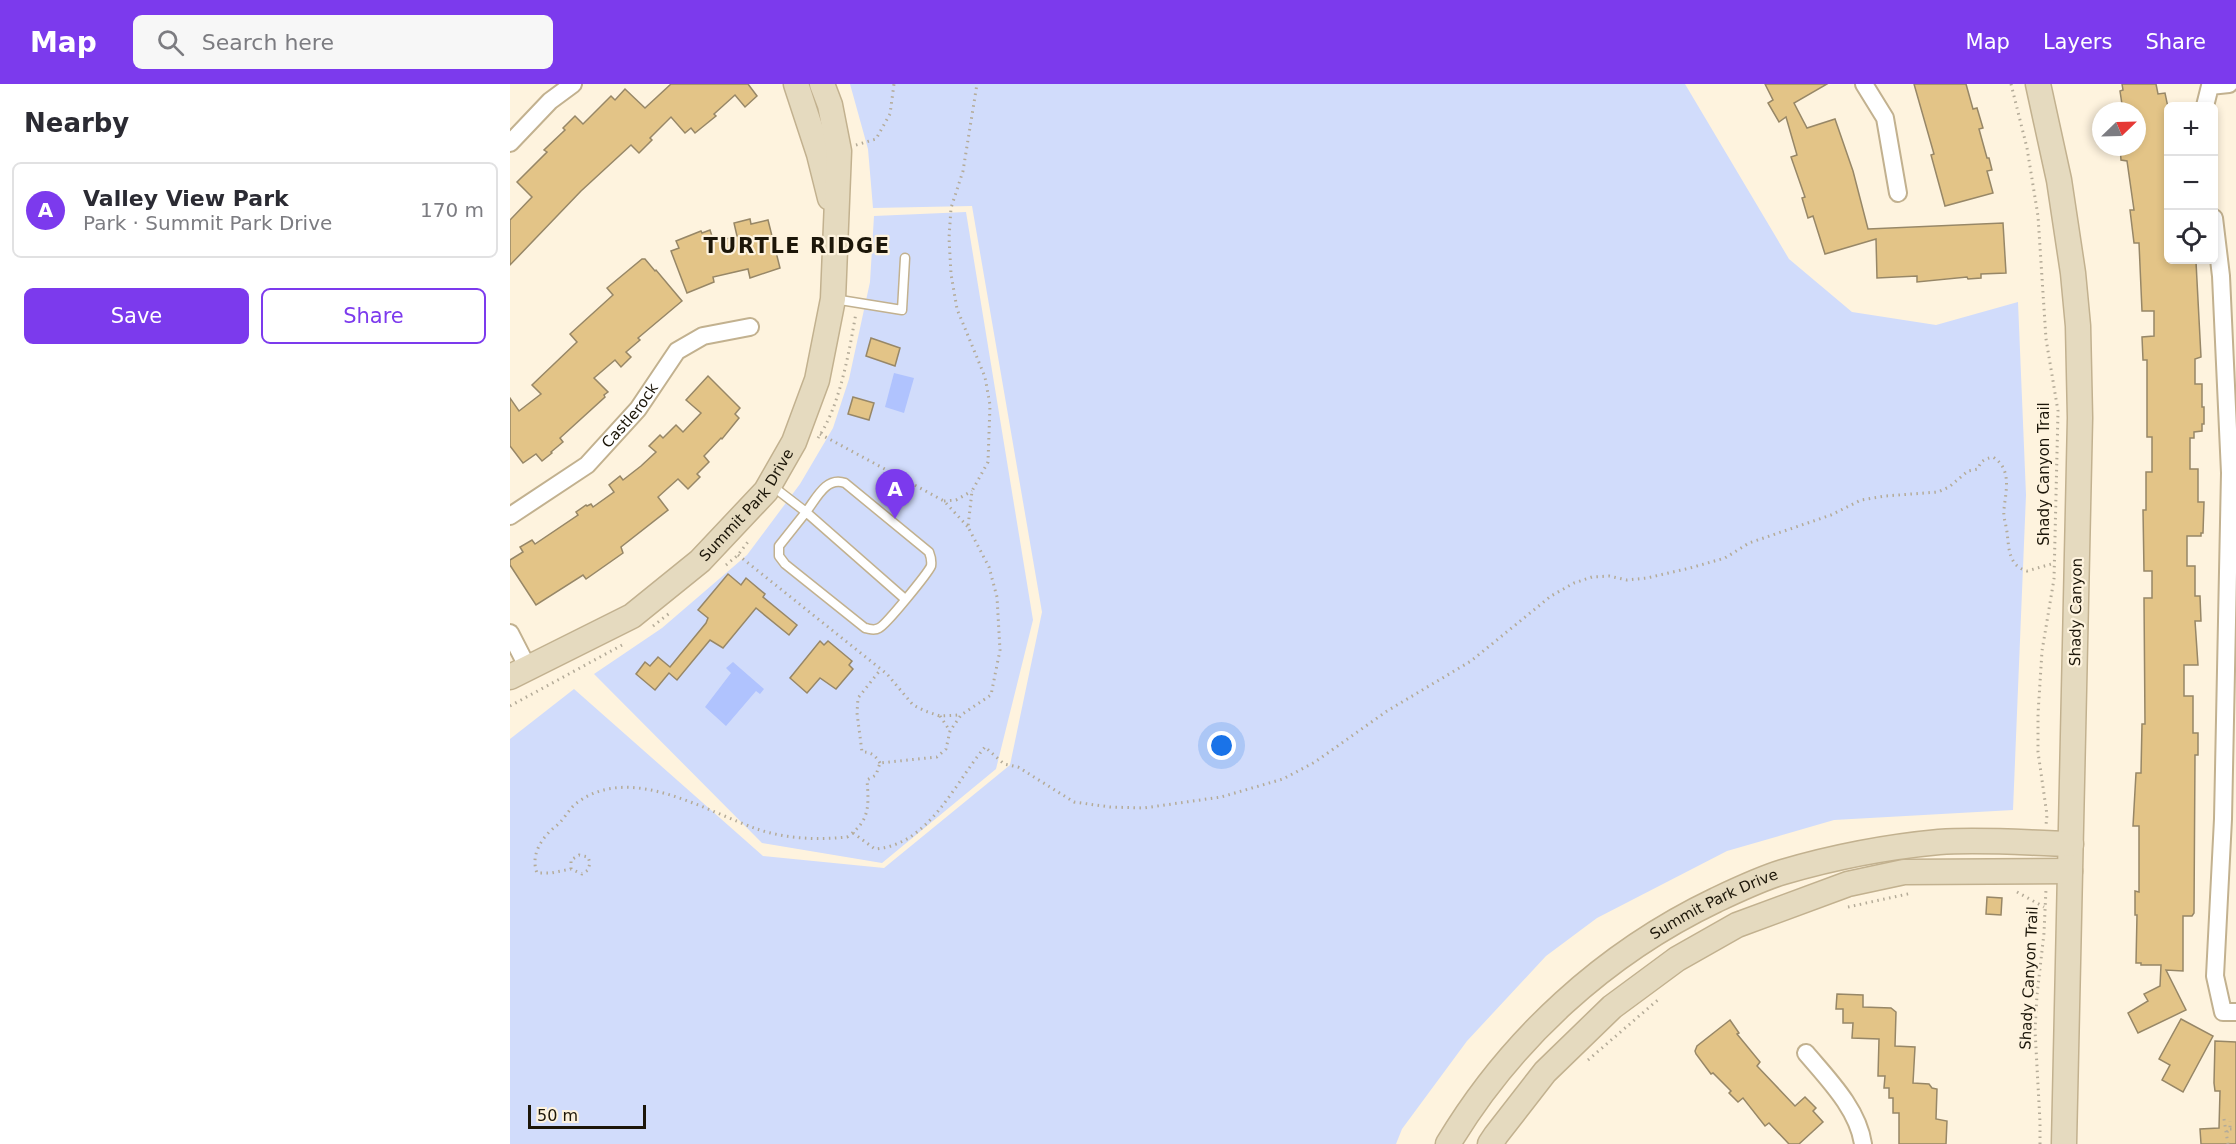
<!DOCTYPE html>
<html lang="en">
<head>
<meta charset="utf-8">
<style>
	body { margin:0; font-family:"DejaVu Sans",sans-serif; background:#f7f7f7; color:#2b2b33 }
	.controls { position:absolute; right:18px; top:18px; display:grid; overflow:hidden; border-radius:9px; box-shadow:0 3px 9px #0003 }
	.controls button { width:54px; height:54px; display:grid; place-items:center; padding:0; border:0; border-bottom:2px solid #e1e1e2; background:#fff; color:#2b2b33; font:30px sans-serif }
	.compass { position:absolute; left:1582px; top:18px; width:54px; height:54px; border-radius:50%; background:#fff; box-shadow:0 3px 9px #0003; rotate:67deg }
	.scale { position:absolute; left:18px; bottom:15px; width:118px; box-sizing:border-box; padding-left:6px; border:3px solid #1c1609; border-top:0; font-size:16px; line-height:21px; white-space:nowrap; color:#1c1609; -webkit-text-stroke:4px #fef3de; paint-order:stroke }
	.you { position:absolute; left:712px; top:662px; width:21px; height:21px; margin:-15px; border:4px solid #fff; border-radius:50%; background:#1a73e8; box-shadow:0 0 0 9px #1a73e833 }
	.badge { display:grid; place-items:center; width:39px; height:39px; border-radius:50%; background:#7c3aed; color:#fff; font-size:20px; font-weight:700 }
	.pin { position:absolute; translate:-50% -50px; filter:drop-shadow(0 2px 3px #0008) }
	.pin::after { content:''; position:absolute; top:32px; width:21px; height:18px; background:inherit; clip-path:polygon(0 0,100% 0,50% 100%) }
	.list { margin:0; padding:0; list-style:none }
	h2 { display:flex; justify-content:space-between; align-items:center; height:78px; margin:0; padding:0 24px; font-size:26px }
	h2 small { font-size:20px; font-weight:400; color:#7c7c81 }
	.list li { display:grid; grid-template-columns:39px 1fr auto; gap:18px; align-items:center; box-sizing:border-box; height:96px; margin:0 12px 12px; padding:0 12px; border:2px solid #e1e1e2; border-radius:9px }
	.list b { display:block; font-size:22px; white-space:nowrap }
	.list p { margin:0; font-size:20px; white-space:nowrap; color:#7c7c81 }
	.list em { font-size:20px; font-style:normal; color:#7c7c81 }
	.actions { display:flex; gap:12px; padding:18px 24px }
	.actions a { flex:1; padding:14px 0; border:2px solid #7c3aed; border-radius:9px; text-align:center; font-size:21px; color:#7c3aed }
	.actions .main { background:#7c3aed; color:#fff }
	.icon { flex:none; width:33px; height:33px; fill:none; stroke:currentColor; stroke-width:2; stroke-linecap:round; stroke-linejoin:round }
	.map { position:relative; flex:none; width:1726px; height:1060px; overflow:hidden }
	header { display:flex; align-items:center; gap:36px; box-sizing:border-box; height:84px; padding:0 30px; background:#7c3aed; color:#fff }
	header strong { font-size:28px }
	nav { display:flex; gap:33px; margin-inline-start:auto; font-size:21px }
	.search { width:420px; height:54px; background:#f7f7f7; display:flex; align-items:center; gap:15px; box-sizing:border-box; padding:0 21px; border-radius:9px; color:#7c7c81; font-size:22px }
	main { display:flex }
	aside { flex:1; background:#fff }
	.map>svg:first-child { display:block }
</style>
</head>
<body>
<header>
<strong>Map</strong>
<div class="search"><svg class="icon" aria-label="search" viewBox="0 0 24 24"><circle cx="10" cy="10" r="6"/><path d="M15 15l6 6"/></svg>Search here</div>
<nav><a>Map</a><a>Layers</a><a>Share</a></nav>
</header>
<main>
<aside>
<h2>Nearby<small></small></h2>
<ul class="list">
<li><span class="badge">A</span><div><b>Valley View Park</b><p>Park · Summit Park Drive</p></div><em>170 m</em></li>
</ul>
<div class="actions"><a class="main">Save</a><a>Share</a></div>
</aside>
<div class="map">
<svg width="1726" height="1060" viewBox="0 0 1726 1060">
	<rect width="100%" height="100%" fill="#fef3de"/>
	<g fill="#d1dcfb">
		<path d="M340 0H1175L1279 175 1342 228 1426 241 1508 218 1516 411 1503 726 1324 736 1217 767 1087 834 1036 872 957 957 892 1045 886 1060H0V655L64 605 253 772 374 784 500 681 532 528 462 122 363 124 358 65Z"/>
		<path d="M456 128 523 536 486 685 372 779 252 759 84 590 152 544 237 471 290 400 323 344 339 295 360 198 364 132Z"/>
	</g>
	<g fill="#b0c3fe">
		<path d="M384 289 404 294 394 329 375 323Z"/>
		<path d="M223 578 254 605 250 610 246 607 216 642 195 623 221 589 216 584Z"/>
	</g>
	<g fill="#e3c487" stroke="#978767" stroke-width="1.5">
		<path d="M161 0H238L247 12 235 23 225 11 204 30 206 32 185 49 181 44 175 49 161 33 140 54 142 56 129 69 121 61 71 107 0 181V136L22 113 7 98 37 68 34 66 55 46 53 44 65 32 73 40 101 12 105 16 115 5 135 24Z"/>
		<path d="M1255 0H1317L1284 19 1297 44 1325 35 1343 87 1358 145 1493 139 1496 189 1471 190V194L1458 195 1457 193 1407 198V192L1367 194 1366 155 1315 170 1303 132 1298 134 1292 114 1295 113 1281 73 1287 71 1276 33 1269 38 1258 19 1263 16Z"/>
		<path d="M1404 0H1456L1463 25 1467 24 1473 44 1469 45 1477 74H1479L1482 86 1477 87 1483 109 1435 122 1421 71 1424 70Z"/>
		<path d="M1612 0H1646L1648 10 1655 9 1659 28V176H1684V178H1686L1691 273 1685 275V300H1692V323H1694V340H1692V347L1684 348V354H1680V385H1688V418H1694L1693 449H1691V452H1677V482H1685V512H1690L1691 537H1685L1688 581H1674V612H1683V649H1688V671H1685L1684 829 1682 832H1673V887L1656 886 1676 926 1628 949 1618 929 1638 917 1634 910 1650 902 1651 881H1631V879H1626L1627 831H1625V807L1629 808V742H1623L1626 689H1631L1632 640H1635L1634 514H1642V487H1634L1633 426H1636V388H1642V353H1637V276H1633L1632 253 1644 252V227H1632L1629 159H1624L1620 126H1624L1617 77 1611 76 1610 63H1627V27H1613L1610 7 1613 6Z"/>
		<path d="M240 135 241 140 258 136 270 184 240 194 238 185 203 193 204 198 177 209 161 167 169 164 166 157 191 147 192 149 200 146 204 158 227 152 224 139Z"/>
		<path d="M132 175H135L145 187 146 186 172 217 128 254 130 256 116 268 121 273 111 283 105 276 84 294 98 308 94 311 95 313 50 354 53 358 41 368 42 369 32 377 26 370 13 379 0 362V314L9 327 31 310 22 301 67 258 60 250 103 211 97 204Z"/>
		<path d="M361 254 390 264 385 282 356 272Z"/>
		<path d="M198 292 230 324 225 330 229 334 212 355 211 354 194 372 199 378 187 390 190 393 178 405 168 395 148 413 158 426 111 463 113 469 76 495 73 491 26 521 0 481V476L13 468 10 463 22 456 25 460 68 431 66 428 76 421 77 422 81 420 83 423 104 408 99 401 110 392 113 396 131 382 146 368 139 362 150 351 153 354 166 341 173 348 191 329 176 316Z"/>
		<path d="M343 313 364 319 359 336 338 330Z"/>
		<path d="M218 490 231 501 236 494 255 510 253 513 287 541 279 551 246 524 213 564 200 556 167 596 159 589 145 606 126 590 135 578 140 582 148 573 160 583 196 539 198 534 188 526Z"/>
		<path d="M310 557 314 561 318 557 342 577 339 581 343 585 326 605 310 594 297 609 280 594Z"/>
		<path d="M1477 813 1492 814 1491 831 1476 830Z"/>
		<path d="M1327 910 1353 911V923L1381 924 1386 928 1385 962 1405 963 1403 999 1419 1000 1422 1004 1427 1005 1426 1035 1437 1037 1436 1060H1389V1029H1383V1014H1379V1004H1374L1375 992H1368L1369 955 1342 954 1343 939H1333V925H1326Z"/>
		<path d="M1671 935 1703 952 1673 1008 1652 996 1660 981 1649 975Z"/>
		<path d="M1220 936 1229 949 1227 950 1250 978 1247 982 1285 1022 1295 1013 1306 1024 1303 1027 1313 1038 1289 1060H1279L1259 1039 1255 1042 1233 1014 1228 1018 1219 1009 1221 1007 1203 989 1201 990 1186 970 1185 967 1187 962Z"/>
		<path d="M1705 957 1726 958V1060H1691L1690 1045 1709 1044 1710 1007H1705L1704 999Z"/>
	</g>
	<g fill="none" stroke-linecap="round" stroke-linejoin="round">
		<g stroke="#c2b18f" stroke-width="11">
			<g id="lane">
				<path d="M324 215 392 226 395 174"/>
				<path d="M261 401 296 428 269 462V472L275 480 355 544C361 545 364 547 369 544 376 541 418 489 421 482 422 476 421 473 419 468L335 399C316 392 306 415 296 428L395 515"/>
			</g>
		</g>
		<g stroke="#c2b18f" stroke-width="20">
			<g id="street">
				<path d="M1354 0 1375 34 1388 109"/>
				<path d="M1695 22 1700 2 1719 0"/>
				<path d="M0 59 40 17 63 0"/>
				<path d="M1704 134 1711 192 1720 389 1713 735 1705 892 1713 928H1726"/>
				<path id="s1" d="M0 432 77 381 128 325 167 267 193 252 240 243"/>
				<path d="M0 549 18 584"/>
				<path d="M1296 969C1318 995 1348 1025 1353 1060"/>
			</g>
		</g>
		<g stroke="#c2b18f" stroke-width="27">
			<g id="secondary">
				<path d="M286 0 309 70 320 114"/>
				<path d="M1528 0 1549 96 1563 189 1568 242 1570 334 1554 1060"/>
				<path id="s2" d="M0 593 122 532 190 477 256 407 284 358 307 296 323 215 329 67 320 21 312 0"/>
				<path id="s3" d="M938 1060C1001 955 1095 869 1206 816 1227 806 1250 795 1273 788 1324 773 1376 763 1429 758 1473 755 1517 759 1561 760"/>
				<path d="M980 1060 986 1051 1035 988 1102 923 1167 875 1227 841 1338 800 1394 788 1560 787"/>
			</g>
		</g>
		<g stroke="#b4ab98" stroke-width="3" stroke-dasharray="1.5 4.5" stroke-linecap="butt">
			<path d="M1501 0 1517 64 1528 132 1536 255 1548 327 1544 495 1532 567 1528 630V668L1537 731 1536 741"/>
			<path d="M346 61 366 55 380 30 384 0"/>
			<path d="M310 350 434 417 458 443"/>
			<path d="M308 354C330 322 339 268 346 229"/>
			<path d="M434 417 446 416 462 407"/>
			<path d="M228 471 377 590 403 621 415 627 430 632 449 631"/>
			<path d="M216 481 228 471 240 455"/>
			<path d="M143 542 161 528"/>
			<path d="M0 622 114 560"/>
			<path d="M430 632 440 647"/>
			<path d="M370 679C365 671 361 668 352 668L347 629 348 614 371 585"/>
			<path d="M343 749 365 765C419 761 444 700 475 663L494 680 508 683 564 718 600 723 634 724 711 713 773 695 805 678 877 627 961 577 1041 512 1064 499 1082 493 1099 492 1117 496 1137 494 1180 484 1215 474 1239 459 1321 431 1351 416 1375 412 1428 408 1439 403 1458 387 1468 385C1471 376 1475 375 1483 373 1502 385 1496 406 1494 425 1493 433 1496 440 1497 448 1499 463 1498 482 1517 487L1545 479"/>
			<path d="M61 785V776L69 771 78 773 80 779 78 786 72 790 61 785 41 789H27C20 771 32 753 46 742 55 735 59 724 68 718 122 679 196 728 250 746 278 755 308 756 337 753 360 737 359 722 357 696L366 691 370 679 427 673 436 665 440 647 451 631 481 611 490 566 487 513 479 483 458 443 462 407 478 378 480 321 475 293 447 225 441 190 439 154 441 124 453 87 467 0"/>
			<path d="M1507 808 1534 823"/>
			<path d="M1338 823 1402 809"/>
			<path d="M1078 976 1150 914"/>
			<path d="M1714 1035 1718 1060"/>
			<path d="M1720 1045H1726"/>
			<path d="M1717 1048 1720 1045V1037"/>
			<path d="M1530 1060V1038L1525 946 1527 911 1534 849 1536 805"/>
		</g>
		<use href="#lane" stroke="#fff" stroke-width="8"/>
		<use href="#street" stroke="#fff" stroke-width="16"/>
		<use href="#secondary" stroke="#e5dabf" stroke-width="24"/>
	</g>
	<g text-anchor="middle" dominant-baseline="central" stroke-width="4.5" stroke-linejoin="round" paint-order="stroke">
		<g font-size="15" fill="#1c1609" stroke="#fef3de">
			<text stroke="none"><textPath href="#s1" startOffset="158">Castlerock</textPath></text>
			<text transform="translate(1534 390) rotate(-90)">Shady Canyon Trail</text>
			<text stroke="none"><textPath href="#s2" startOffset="297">Summit Park Drive</textPath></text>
			<text transform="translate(1566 528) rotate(-89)">Shady Canyon</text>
			<text stroke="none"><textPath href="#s3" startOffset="364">Summit Park Drive</textPath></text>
			<text transform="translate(1519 894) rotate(-87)">Shady Canyon Trail</text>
		</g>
		<g font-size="21" font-weight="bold" letter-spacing="1.5" fill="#1c1609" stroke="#fef3de">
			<text x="287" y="162">TURTLE RIDGE</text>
		</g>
	</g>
</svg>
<div class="controls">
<button>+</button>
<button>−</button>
<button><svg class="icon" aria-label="locate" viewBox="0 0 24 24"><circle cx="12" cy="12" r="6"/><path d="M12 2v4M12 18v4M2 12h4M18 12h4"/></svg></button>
</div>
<svg class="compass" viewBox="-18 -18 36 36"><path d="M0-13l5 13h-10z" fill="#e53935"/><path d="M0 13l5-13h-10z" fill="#7c7c81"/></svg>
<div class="scale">50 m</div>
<div class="you"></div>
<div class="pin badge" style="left:385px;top:435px">A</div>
</div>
</main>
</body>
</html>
